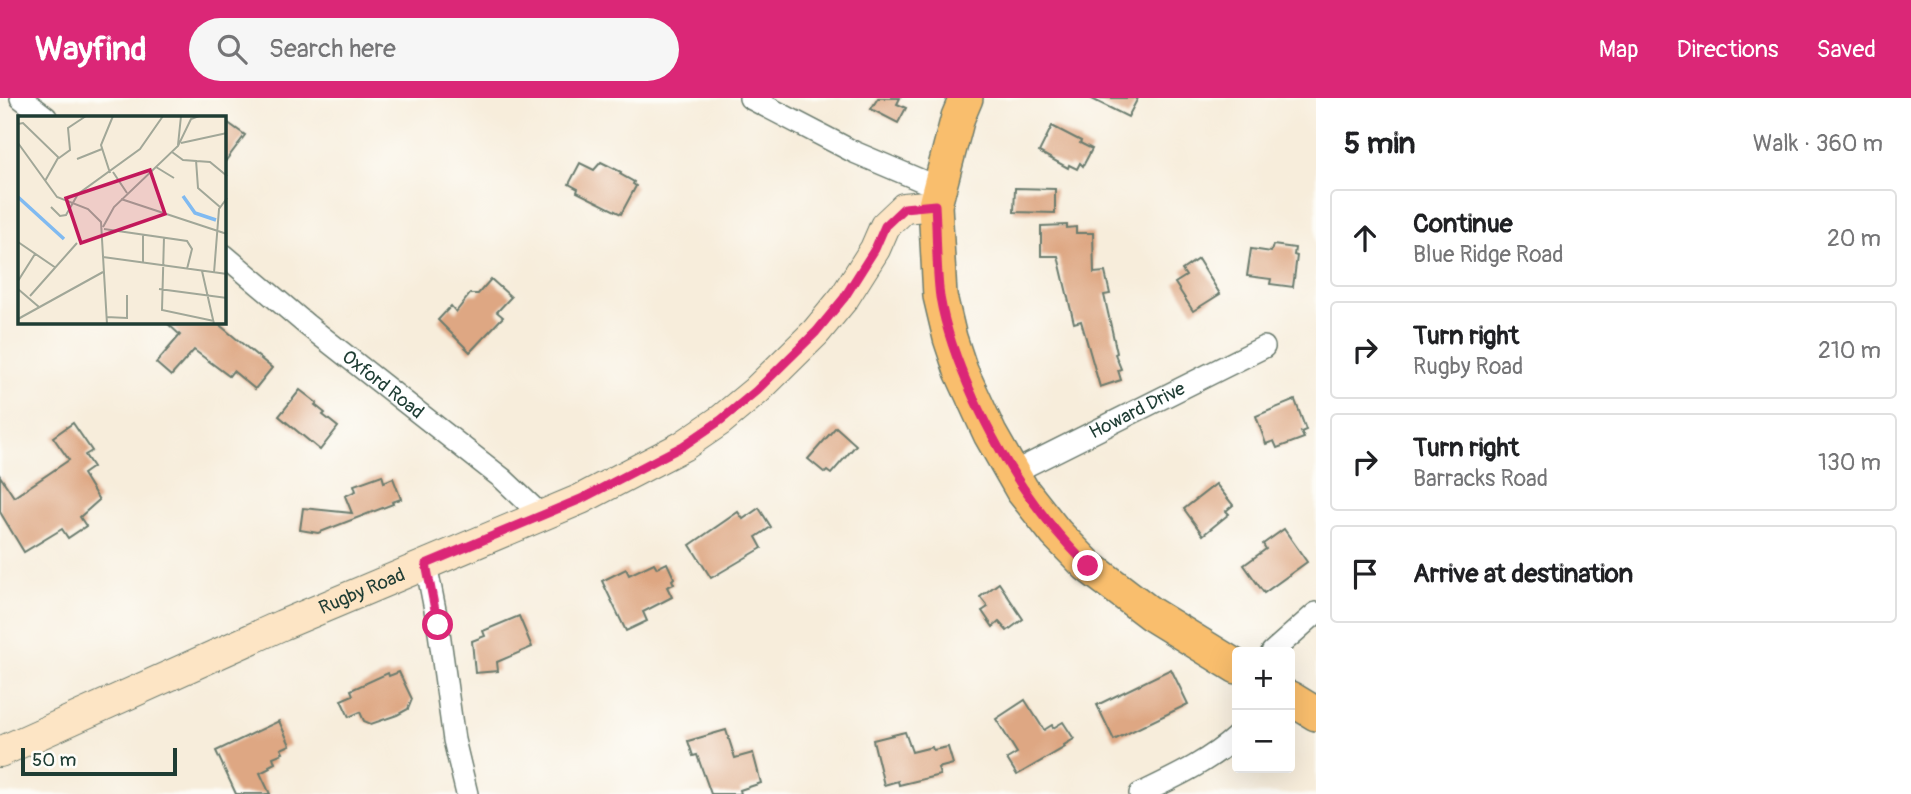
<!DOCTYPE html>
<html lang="en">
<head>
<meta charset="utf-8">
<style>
	body { margin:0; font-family:Pangolin,sans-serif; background:#f6f6f6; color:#202124 }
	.controls { position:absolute; right:21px; bottom:21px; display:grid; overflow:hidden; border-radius:7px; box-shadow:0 7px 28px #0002 }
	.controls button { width:63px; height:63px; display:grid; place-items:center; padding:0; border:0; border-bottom:2px solid #e0e0e0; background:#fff; color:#202124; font:35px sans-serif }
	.scale { position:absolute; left:21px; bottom:18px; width:156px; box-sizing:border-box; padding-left:7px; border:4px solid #1f3d34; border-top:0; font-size:19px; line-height:24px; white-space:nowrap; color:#1f3d34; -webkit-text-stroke:5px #fdfcf7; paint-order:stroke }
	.stop { position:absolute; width:21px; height:21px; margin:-16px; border:5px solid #db2777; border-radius:50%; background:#fff }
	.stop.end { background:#db2777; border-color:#fff; box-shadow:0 2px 7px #0008 }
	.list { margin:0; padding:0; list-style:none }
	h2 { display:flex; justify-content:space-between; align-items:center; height:91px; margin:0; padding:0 28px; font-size:30px }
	h2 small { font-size:23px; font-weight:400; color:#757577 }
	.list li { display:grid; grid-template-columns:46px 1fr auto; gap:21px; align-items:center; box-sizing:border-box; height:98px; margin:0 14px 14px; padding:0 14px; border:2px solid #e0e0e0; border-radius:7px }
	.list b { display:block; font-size:26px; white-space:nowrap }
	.list p { margin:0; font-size:23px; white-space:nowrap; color:#757577 }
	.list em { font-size:23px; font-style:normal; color:#757577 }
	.icon { flex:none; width:38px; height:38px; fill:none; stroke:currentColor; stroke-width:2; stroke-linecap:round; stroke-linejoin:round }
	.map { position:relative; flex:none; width:1316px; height:696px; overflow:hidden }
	header { display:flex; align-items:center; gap:42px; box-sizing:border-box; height:98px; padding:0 35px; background:#db2777; color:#fff }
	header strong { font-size:33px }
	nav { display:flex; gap:38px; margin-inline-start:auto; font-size:24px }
	.search { width:490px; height:63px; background:#f6f6f6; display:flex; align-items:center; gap:18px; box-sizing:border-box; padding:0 24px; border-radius:38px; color:#757577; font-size:26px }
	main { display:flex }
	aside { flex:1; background:#fff }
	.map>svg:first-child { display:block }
</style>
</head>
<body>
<header>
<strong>Wayfind</strong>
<div class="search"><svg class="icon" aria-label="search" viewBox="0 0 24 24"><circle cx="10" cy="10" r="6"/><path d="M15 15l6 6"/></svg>Search here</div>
<nav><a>Map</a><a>Directions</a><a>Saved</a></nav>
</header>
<main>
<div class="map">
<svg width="1316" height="696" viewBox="0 0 1316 696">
	<rect width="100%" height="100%" fill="#fdfcf7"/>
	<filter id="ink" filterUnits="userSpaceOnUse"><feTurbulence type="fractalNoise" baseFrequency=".0143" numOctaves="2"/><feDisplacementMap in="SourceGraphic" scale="14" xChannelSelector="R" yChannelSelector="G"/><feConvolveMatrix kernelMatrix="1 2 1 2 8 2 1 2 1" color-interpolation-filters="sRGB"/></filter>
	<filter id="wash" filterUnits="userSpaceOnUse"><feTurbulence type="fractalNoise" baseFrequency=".00686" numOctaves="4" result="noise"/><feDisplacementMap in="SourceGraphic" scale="28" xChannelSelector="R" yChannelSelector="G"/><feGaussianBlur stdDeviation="1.57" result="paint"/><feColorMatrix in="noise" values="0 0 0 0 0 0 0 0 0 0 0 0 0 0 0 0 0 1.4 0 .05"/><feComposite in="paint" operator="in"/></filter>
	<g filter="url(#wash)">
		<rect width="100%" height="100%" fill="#f7eddb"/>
		<g id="blocks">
			<g fill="#dea783">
				<path d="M878 0H900L897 6 906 10 898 25 871 11Z"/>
				<path d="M1090 0H1138L1128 19Z"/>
				<path d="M224 22 245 37 224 65Z"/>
				<path d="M1052 28 1081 43 1080 45 1092 51 1083 68 1080 65 1077 71 1069 67 1068 70 1039 54Z"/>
				<path d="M601 64 621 74 620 76 634 84 633 86 636 88 621 116 577 94 578 91 569 86 580 65 594 72Z"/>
				<path d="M1015 90 1055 91V115L1014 114Z"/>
				<path d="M1067 127V130L1076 129V135H1093L1094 175 1105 174 1110 196 1104 197 1117 255 1115 256 1121 271 1118 272 1121 282 1100 289 1081 223 1074 225 1058 158H1041V128Z"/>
				<path d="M1273 147 1295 150 1294 157 1297 158 1293 189 1270 186 1271 181 1247 178 1251 151 1271 154Z"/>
				<path d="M1198 161 1220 196 1193 213 1175 185 1186 178 1182 172Z"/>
				<path d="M491 181 511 199 497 214 503 219 470 254 438 222 451 208 456 214 470 196H478Z"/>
				<path d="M166 224H216L272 270 255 291 233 273 229 278 194 252 171 278 156 265 180 237Z"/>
				<path d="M300 292 317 305 315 307 325 315 323 317 338 329 320 352 279 318Z"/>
				<path d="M1295 302 1306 332 1301 334 1304 340 1277 350 1274 343 1266 346 1256 318Z"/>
				<path d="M73 325 92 353 85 357 93 369 83 376 99 402 80 419 86 428 68 440 62 431 24 454 0 414V378L14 399 69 362 53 339Z"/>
				<path d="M836 329 856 347 831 376 827 373 825 375 808 361Z"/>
				<path d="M382 377 384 384 393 380 401 401 392 404 393 406 318 435 300 432 303 410 352 415 345 398 356 393 354 387Z"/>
				<path d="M1216 386 1233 407 1226 413 1229 416 1203 437 1184 411Z"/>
				<path d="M759 410 771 429 756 439 762 450 711 480 690 447 738 414 743 421Z"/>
				<path d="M1284 431 1307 464 1264 495 1244 467 1266 451 1263 446Z"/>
				<path d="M654 465 657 470 667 465 674 480 672 482 674 486 667 489 672 499 643 514 647 523 626 533 602 483 626 471 629 477Z"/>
				<path d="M999 485 1023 521 1007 533 999 524 993 529 982 513 988 509 980 499Z"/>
				<path d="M519 518 532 549 497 564 498 573 475 575 472 543 485 538 483 533Z"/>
				<path d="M1171 571 1188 606 1114 642 1097 607Z"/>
				<path d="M399 574 412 601 408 611 397 617 371 626 364 623 360 614 349 619 341 602 353 597 351 592 388 575 389 578Z"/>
				<path d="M1025 602 1044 632 1052 627 1053 630 1063 624 1074 641 1064 647 1065 649 1017 677 1007 661 1017 655 996 621Z"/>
				<path d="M279 623 290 647 281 651 283 655 273 659 275 665 269 668 270 670 260 675 270 696H236L216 653Z"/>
				<path d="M726 632 735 660 753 655 761 685 740 692 741 696H711L697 657 693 658 688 643Z"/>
				<path d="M905 634 912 654 932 649 933 652 948 649 953 666 938 670 940 677 899 687 898 683 884 687 873 642Z"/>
			</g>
		</g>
	</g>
	<g filter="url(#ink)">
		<use href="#blocks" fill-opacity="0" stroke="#6b7b6e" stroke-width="2"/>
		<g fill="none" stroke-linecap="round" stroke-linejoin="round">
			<g stroke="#6b7b6e" stroke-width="24">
				<g id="street">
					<path d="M21 0 46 19"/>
					<path d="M750 0 854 54 939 90"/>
					<path id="s1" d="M224 157 307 227 503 381 541 417"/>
					<path id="s2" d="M1012 375 1264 249"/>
					<path d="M426 466 438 527 454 642 467 696"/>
					<path d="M1272 554 1316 515"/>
					<path d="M1140 696C1175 679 1208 664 1237 638"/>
				</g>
			</g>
			<g stroke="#6b7b6e" stroke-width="32">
				<g id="secondary">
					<path id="s3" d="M0 654 282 527 581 401 683 348 721 322 756 293 816 234 844 200 875 151 885 128 904 110 935 107"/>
				</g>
			</g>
			<g stroke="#6b7b6e" stroke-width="36">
				<g id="primary">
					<path d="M966 0 958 19 935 107 940 198 950 240 961 273 990 336 1022 392 1056 435 1088 468 1151 516 1237 569"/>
					<path d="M1290 600 1316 616"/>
				</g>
			</g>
			<use href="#street" stroke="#fff" stroke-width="21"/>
			<use href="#secondary" stroke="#fde5c5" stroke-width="30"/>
			<use href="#primary" stroke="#f9be6d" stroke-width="33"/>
		</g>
	</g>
	<g fill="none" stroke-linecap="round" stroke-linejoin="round" filter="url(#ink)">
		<path stroke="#db2777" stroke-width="9" d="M438 527 426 466 581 401 683 348 721 322 756 293 816 234 844 200 875 151 885 128 904 110 935 107C937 137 936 169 940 199 946 234 959 268 974 301 1006 369 1035 414 1088 468"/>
	</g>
	<g text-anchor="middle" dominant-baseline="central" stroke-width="6" stroke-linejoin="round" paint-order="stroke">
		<g font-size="19" fill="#1f3d34" stroke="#fdfcf7">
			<text stroke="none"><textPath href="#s1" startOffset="205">Oxford Road</textPath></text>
			<text stroke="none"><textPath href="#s2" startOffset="140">Howard Drive</textPath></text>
			<text stroke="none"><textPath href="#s3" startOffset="396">Rugby Road</textPath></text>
		</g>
	</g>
	<g transform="translate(18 18)">
		<rect width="208" height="208" fill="#f7eddb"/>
		<path fill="none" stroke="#80baf1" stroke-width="3.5" d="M165 80 177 97 198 104M0 81 46 123"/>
		<path fill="none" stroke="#a1a798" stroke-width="2" d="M0 8 5 7 41 42 52 34 50 12 68 0M0 27 39 81 70 93 83 106 89 208M163 27 209 17M160 29 163 0M154 36 165 44 192 46 209 60M59 43 84 33M178 44 180 72 202 91M138 51 156 62M95 56 109 77M92 57 83 29 95 0M27 65 40 42M103 83 209 118M33 91 42 100 48 99 60 78 122 33 145 0M85 111 96 91 160 30 173 3 181 0M86 113 169 125 174 133 169 153M146 121 144 194 196 205M0 126 38 152M85 141 209 158M125 146V119M184 155 196 208M196 157 201 93 209 82M0 165 17 138M0 173 21 191M141 173 209 182M12 180 59 127M88 201 109 202V179M0 203 85 156"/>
		<path fill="#c2185b" fill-opacity="0.15" stroke="#c2185b" stroke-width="3.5" d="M132 54 147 98 63 127 48 82Z"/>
		<rect width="208" height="208" fill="none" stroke="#1f3d34" stroke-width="3.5"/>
	</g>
</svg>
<div class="controls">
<button>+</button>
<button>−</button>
</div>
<div class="scale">50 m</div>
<div class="stop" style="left:438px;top:527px"></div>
<div class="stop end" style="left:1088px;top:468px"></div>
</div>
<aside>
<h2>5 min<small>Walk · 360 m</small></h2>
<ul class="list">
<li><svg class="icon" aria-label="ahead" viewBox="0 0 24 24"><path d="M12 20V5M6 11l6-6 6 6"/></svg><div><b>Continue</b><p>Blue Ridge Road</p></div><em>20 m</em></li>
<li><svg class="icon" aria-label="right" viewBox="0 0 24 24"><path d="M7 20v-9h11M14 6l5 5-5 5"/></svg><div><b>Turn right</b><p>Rugby Road</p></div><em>210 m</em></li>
<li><svg class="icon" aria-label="right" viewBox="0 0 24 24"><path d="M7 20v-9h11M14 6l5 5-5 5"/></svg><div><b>Turn right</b><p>Barracks Road</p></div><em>130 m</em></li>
<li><svg class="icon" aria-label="arrive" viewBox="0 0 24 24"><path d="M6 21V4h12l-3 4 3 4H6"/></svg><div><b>Arrive at destination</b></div></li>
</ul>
</aside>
</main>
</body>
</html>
